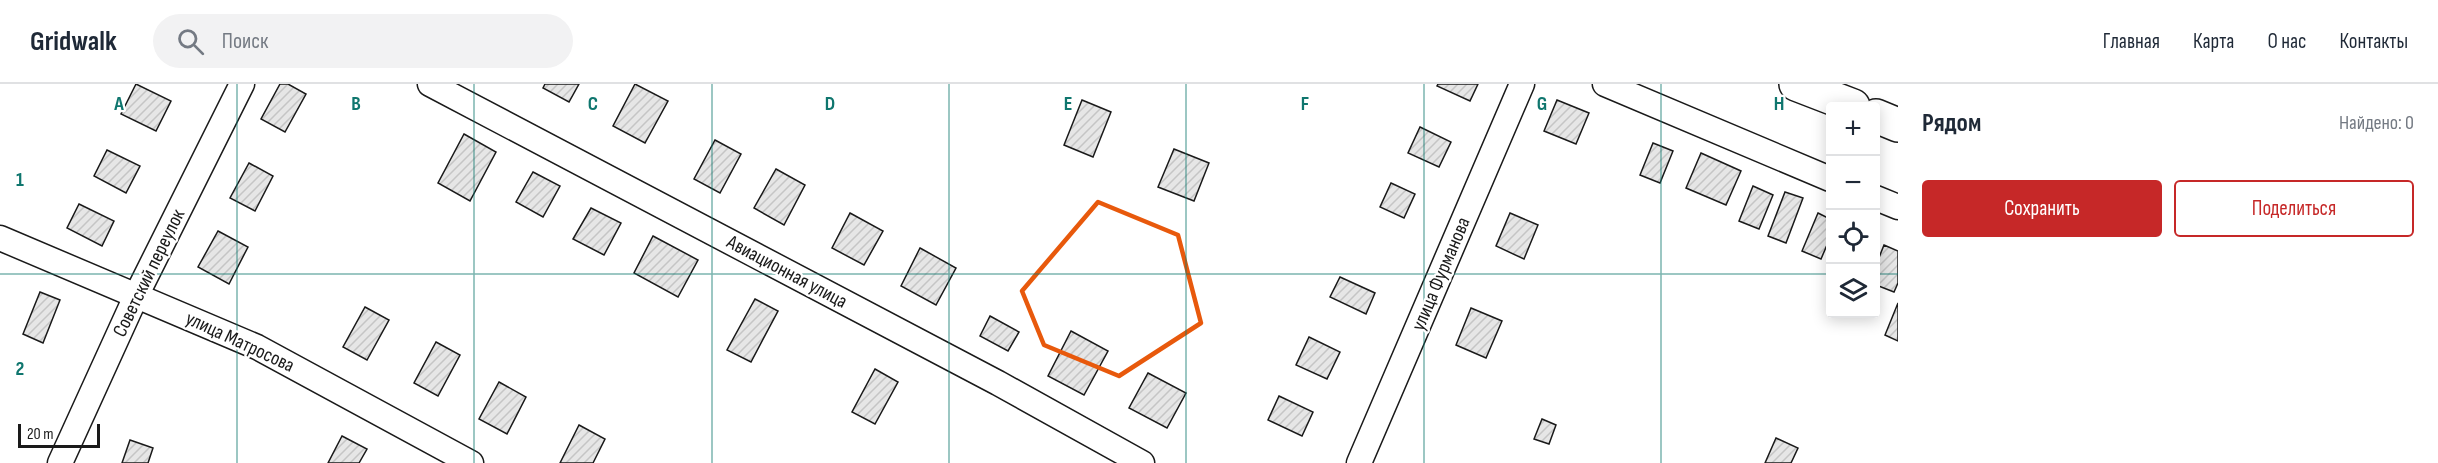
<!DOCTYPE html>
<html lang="ru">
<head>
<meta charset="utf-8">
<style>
	body { margin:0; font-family:"Sofia Sans Condensed",sans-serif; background:#f2f2f3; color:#1f2937 }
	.controls { position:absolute; right:18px; top:18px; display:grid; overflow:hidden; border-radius:6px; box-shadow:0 3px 15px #0003 }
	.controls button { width:54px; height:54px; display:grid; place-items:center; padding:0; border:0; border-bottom:2px solid #e0e1e3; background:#fff; color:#1f2937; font:30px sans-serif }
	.scale { position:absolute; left:18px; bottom:15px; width:82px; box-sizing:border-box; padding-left:6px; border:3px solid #1a1a1a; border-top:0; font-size:16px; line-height:21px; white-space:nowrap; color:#1a1a1a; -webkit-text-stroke:4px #fff; paint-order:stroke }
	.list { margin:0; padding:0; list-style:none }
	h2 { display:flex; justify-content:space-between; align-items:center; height:78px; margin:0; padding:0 24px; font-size:26px }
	h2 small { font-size:20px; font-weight:400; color:#747a83 }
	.actions { display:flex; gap:12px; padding:18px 24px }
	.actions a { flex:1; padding:14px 0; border:2px solid #c62828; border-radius:6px; text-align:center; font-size:21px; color:#c62828 }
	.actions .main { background:#c62828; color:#fff }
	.icon { flex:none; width:33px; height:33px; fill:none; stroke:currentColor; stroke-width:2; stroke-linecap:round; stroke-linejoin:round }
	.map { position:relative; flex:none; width:1898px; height:379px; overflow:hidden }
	header { display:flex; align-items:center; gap:36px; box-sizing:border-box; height:84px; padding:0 30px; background:#fff; border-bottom:2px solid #e0e1e3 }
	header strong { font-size:28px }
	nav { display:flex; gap:33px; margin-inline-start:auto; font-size:21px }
	.search { width:420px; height:54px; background:#f2f2f3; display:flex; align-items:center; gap:15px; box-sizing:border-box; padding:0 21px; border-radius:33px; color:#747a83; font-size:22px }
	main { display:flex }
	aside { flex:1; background:#fff }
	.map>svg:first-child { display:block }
</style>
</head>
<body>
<header>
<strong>Gridwalk</strong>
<div class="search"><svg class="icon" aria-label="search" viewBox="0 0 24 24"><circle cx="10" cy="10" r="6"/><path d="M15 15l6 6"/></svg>Поиск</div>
<nav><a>Главная</a><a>Карта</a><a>О нас</a><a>Контакты</a></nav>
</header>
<main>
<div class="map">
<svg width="1898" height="379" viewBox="0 0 1898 379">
	<defs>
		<pattern id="building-hatch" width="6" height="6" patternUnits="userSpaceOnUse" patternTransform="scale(1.5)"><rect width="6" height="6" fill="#e6e6e6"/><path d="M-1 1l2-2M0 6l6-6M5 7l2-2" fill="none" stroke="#c5c5c5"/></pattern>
	</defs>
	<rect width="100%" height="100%" fill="#fff"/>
	<g fill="url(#building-hatch)" stroke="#1a1a1a" stroke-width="1.5">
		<path d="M136 0 171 17 156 47 121 30Z"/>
		<path d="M280 0H288L306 10 285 48 261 35Z"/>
		<path d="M545 0H579L569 18 543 4Z"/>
		<path d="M635 0 668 17 645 59 613 42Z"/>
		<path d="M1438 0H1478L1470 17 1437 2Z"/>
		<path d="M1082 16 1111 28 1093 73 1064 61Z"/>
		<path d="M1557 16 1589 29 1576 60 1544 47Z"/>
		<path d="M1420 43 1451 58 1439 83 1408 69Z"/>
		<path d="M464 50 496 68 470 117 438 99Z"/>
		<path d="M715 56 741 70 720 109 694 95Z"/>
		<path d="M1653 59 1673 67 1660 99 1640 91Z"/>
		<path d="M1174 65 1209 79 1194 117 1158 103Z"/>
		<path d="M107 66 140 82 126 109 94 92Z"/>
		<path d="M1701 69 1741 87 1726 121 1686 104Z"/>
		<path d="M249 79 273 92 255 127 230 114Z"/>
		<path d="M776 85 805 101 784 141 754 124Z"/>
		<path d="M533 88 560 102 543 133 516 118Z"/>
		<path d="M1391 99 1415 110 1404 134 1380 123Z"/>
		<path d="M1753 102 1773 111 1759 145 1739 137Z"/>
		<path d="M1785 108 1803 114 1786 159 1768 152Z"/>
		<path d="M79 120 114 137 102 162 67 144Z"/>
		<path d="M591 124 621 139 604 171 573 155Z"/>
		<path d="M850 129 883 147 864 181 832 164Z"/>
		<path d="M1510 129 1538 141 1524 175 1496 162Z"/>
		<path d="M1818 129 1830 135V154L1821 175 1802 167Z"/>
		<path d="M218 147 248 163 229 200 198 183Z"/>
		<path d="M653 152 698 176 678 213 634 189Z"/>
		<path d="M1884 161 1898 167V199L1894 208 1876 201V181Z"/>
		<path d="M920 164 956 184 936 221 901 202Z"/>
		<path d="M1340 193 1375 209 1366 230 1330 213Z"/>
		<path d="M40 208 60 216 43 259 23 250Z"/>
		<path d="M755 215 778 227 751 278 727 266Z"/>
		<path d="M1898 219V257L1885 251Z"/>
		<path d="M365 223 389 236 367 276 343 263Z"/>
		<path d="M1471 224 1502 237 1486 274 1456 261Z"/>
		<path d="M990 232 1019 248 1008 267 980 252Z"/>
		<path d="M1071 247 1108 267 1084 311 1048 292Z"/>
		<path d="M1309 253 1340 268 1327 295 1296 281Z"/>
		<path d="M436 258 460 271 438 312 414 299Z"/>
		<path d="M875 285 898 298 875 340 852 328Z"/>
		<path d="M1148 289 1186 309 1167 344 1129 324Z"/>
		<path d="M499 298 526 313 507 350 479 335Z"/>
		<path d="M1279 312 1313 328 1302 352 1268 336Z"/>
		<path d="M1542 335 1556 341 1549 360 1534 355Z"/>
		<path d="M579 341 605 355 593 379H560Z"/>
		<path d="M342 352 367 365 359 379H328Z"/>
		<path d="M1776 354 1798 364 1791 379H1765Z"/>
		<path d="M130 356 153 364 148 379H122Z"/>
	</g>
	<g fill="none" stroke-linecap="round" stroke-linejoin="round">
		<g stroke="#1a1a1a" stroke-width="27">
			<g id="minor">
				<path d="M430 0 998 299 1142 379"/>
				<path d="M1605 0 1830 95"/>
				<path d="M1876 114 1898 123"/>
				<path d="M0 154 257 263 471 379"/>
				<path d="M60 379 137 210 242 0"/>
				<path d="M1359 379 1522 0"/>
			</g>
		</g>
		<g stroke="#1a1a1a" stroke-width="36">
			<g id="primary">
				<path d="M1796 0 1853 22"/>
				<path d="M1876 32 1898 41"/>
			</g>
		</g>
		<use href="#minor" stroke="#fff" stroke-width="24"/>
		<use href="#primary" stroke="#fff" stroke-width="33"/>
	</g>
	<path fill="none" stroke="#e8590c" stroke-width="4.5" stroke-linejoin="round" d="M1098 118 1178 151 1201 239 1119 292 1044 261 1022 207Z"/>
	<path fill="none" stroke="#0f766e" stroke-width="1.5" stroke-opacity="0.55" d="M237 0V379M474 0V379M712 0V379M949 0V379M1186 0V379M1424 0V379M1661 0V379M0 190H1830M1876 190H1898"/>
	<g text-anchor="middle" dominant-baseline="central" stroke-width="4.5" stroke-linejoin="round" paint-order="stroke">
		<g font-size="20" fill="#1a1a1a" stroke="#fff">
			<text transform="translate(787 188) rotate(28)">Авиационная улица</text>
			<text transform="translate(149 189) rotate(-64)">Советский переулок</text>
			<text transform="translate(1441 190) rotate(-67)">улица Фурманова</text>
			<text transform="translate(240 258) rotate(25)">улица Матросова</text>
		</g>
	</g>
	<g font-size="20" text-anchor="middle" font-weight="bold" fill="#0f766e" stroke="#fff" stroke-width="4.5" stroke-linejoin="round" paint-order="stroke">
		<text x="119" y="26">A</text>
		<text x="356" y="26">B</text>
		<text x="593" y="26">C</text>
		<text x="830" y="26">D</text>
		<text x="1068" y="26">E</text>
		<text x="1305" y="26">F</text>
		<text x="1542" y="26">G</text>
		<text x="1779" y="26">H</text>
		<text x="20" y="102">1</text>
		<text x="20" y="291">2</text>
	</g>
</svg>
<div class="controls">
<button>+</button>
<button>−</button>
<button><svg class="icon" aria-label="locate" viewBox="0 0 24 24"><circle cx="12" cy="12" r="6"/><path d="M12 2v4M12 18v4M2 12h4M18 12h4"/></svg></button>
<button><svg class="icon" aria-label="layers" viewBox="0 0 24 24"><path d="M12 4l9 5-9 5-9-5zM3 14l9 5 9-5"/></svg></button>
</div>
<div class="scale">20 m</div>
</div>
<aside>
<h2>Рядом<small>Найдено: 0</small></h2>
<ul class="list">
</ul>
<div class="actions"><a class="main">Сохранить</a><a>Поделиться</a></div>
</aside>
</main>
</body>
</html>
